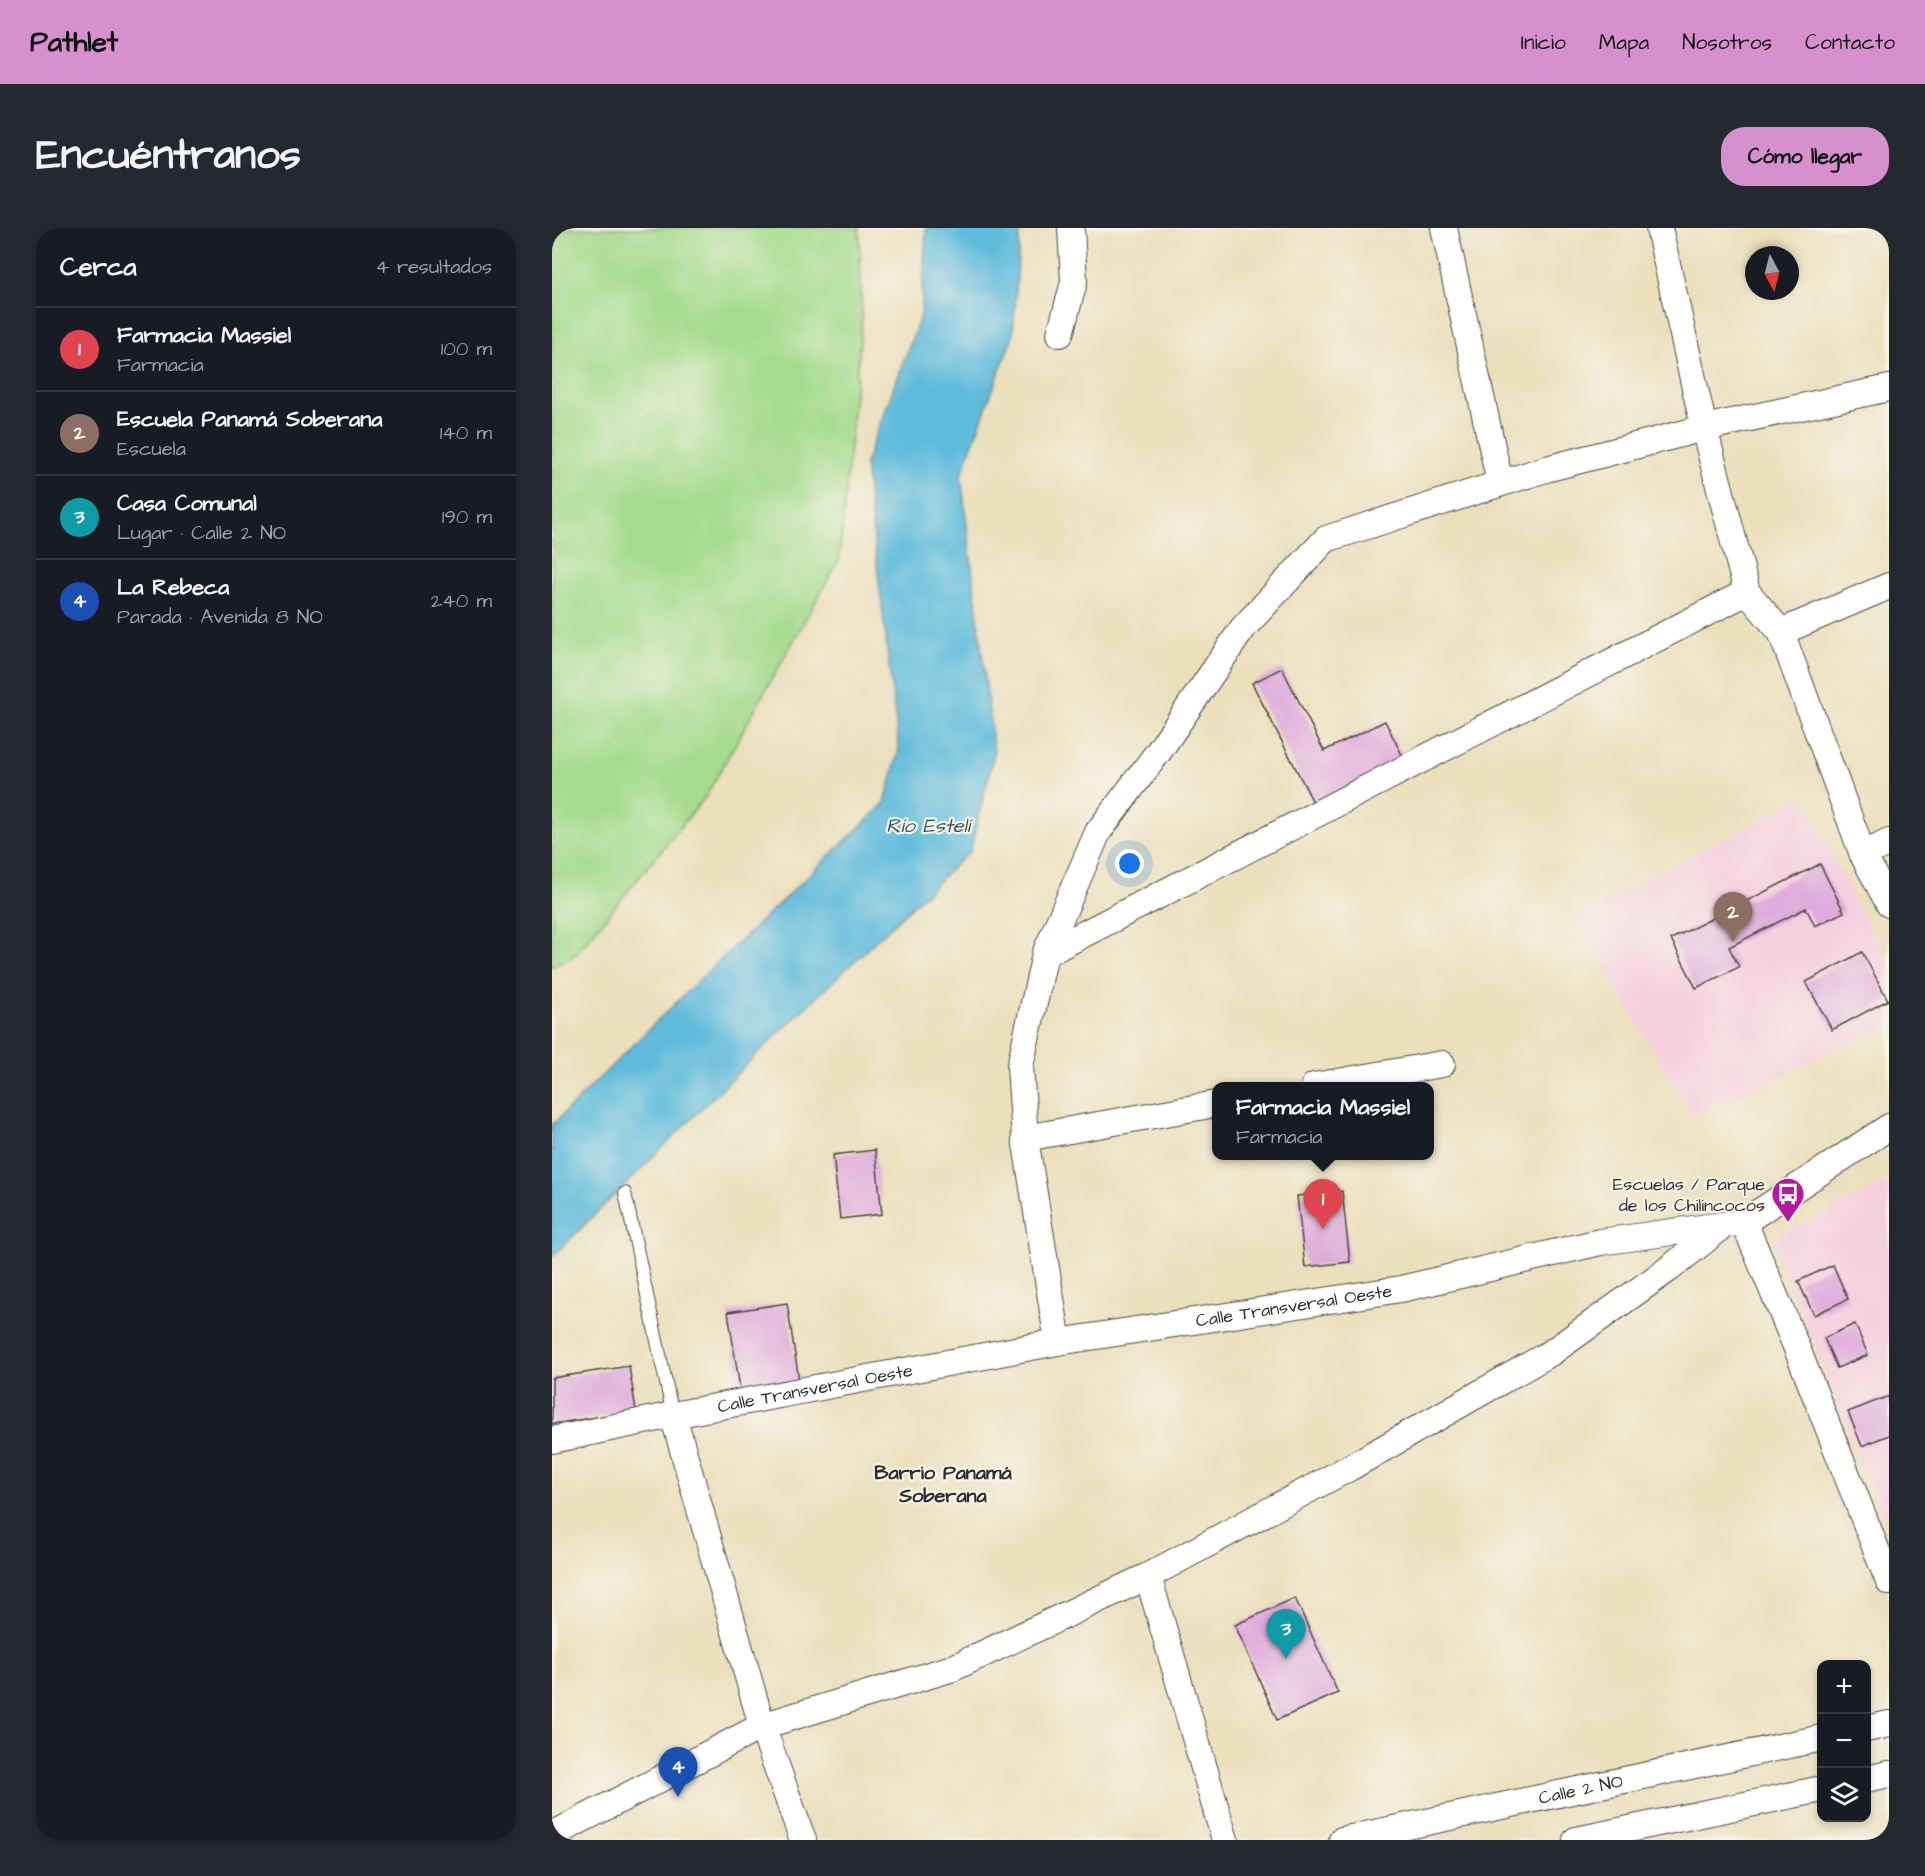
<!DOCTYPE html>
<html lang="es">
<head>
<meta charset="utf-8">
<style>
	body { margin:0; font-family:"Architects Daughter",sans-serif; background:#242831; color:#f1f3f6 }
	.controls { position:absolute; right:18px; bottom:18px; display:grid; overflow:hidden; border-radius:12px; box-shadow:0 3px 9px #0003 }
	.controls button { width:54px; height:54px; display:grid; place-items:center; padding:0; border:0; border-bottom:2px solid #363941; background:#171b24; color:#f1f3f6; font:30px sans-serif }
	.compass { position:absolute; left:1193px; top:18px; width:54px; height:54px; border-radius:50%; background:#171b24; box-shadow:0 3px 9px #0003; rotate:173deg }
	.you { position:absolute; left:578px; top:636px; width:21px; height:21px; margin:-15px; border:4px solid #fff; border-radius:50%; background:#1a73e8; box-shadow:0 0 0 9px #1a73e833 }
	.badge { display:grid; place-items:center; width:39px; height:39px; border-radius:50%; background:#d690ce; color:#fff; font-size:20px; font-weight:700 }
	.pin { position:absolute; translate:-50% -50px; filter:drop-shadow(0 2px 3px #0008) }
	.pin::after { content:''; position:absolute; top:32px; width:21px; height:18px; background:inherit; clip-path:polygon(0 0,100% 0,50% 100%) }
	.popup { position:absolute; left:660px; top:854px; width:222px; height:78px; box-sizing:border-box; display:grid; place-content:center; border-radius:12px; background:#171b24; filter:drop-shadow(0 2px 4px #0005); font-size:20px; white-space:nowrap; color:#9ea1a6 }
	.popup b { font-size:22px; color:#f1f3f6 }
	.popup::after { content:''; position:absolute; left:50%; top:100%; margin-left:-12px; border:12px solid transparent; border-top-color:#171b24 }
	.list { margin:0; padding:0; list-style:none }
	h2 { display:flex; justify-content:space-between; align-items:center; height:78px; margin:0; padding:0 24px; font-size:26px }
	h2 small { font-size:20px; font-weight:400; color:#9ea1a6 }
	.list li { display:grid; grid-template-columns:39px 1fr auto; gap:18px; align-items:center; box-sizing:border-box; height:84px; padding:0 24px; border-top:2px solid #363941 }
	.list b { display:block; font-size:22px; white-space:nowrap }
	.list p { margin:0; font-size:20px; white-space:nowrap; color:#9ea1a6 }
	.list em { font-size:20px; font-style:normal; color:#9ea1a6 }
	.icon { flex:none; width:33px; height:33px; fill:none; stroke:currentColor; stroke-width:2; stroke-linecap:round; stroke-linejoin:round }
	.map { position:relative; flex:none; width:1337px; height:1612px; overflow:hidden; border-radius:24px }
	header { display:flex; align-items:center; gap:36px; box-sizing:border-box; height:84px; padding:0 30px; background:#d690ce; color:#111 }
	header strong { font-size:28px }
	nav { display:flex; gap:33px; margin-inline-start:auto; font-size:21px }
	.intro { display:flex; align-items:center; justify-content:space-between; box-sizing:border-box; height:144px; padding:0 36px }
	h1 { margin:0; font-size:42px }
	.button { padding:15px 27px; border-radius:24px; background:#d690ce; color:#111; font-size:21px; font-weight:700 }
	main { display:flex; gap:36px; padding:0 36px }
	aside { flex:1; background:#171b24; border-radius:24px; box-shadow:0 3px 9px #0003 }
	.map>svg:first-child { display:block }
</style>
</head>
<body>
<header>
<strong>Pathlet</strong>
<nav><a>Inicio</a><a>Mapa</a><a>Nosotros</a><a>Contacto</a></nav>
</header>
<div class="intro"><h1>Encuéntranos</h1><a class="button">Cómo llegar</a></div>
<main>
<aside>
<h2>Cerca<small>4 resultados</small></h2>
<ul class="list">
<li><span class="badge" style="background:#e0444e">1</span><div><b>Farmacia Massiel</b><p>Farmacia</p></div><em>100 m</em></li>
<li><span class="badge" style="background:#8d6e63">2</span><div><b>Escuela Panamá Soberana</b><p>Escuela</p></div><em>140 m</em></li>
<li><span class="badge" style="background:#0f9aa8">3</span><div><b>Casa Comunal</b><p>Lugar · Calle 2 NO</p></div><em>190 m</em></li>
<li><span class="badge" style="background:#1a4fb4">4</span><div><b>La Rebeca</b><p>Parada · Avenida 8 NO</p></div><em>240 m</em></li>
</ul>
</aside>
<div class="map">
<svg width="1337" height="1612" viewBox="0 0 1337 1612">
	<rect width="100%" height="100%" fill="#f7f3e8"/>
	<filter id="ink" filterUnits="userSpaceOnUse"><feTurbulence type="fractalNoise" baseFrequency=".0167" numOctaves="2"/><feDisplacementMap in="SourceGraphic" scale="12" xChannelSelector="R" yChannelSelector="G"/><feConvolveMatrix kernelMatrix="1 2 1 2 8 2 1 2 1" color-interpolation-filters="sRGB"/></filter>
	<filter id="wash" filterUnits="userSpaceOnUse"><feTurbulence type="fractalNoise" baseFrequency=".008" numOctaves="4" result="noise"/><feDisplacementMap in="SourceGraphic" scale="24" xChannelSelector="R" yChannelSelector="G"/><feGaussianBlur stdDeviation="1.35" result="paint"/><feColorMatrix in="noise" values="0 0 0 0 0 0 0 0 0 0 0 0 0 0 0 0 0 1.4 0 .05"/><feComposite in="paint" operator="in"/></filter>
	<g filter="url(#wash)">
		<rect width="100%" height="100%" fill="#ebdfbc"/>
		<g fill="#f4cfde">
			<path d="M1251 569 1337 739V797L1141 888 1023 690Z"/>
			<path d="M1337 953V1302L1220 1011Z"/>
		</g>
		<path fill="#a4dc8d" stroke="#68845c" stroke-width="1.5" d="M0 0H307L310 92 287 332 154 568 23 727 0 739Z"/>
		<path fill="#5ebbdc" stroke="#447384" stroke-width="1.5" d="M374 0H468L461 107 409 247 442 526 418 623 214 817 0 1029V897L149 750 333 575 347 521 313 236 369 87Z"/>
		<g id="blocks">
			<g fill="#dfabdb">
				<path d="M730 440 772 523 833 493 854 535 764 580 700 455Z"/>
				<path d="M1268 636 1292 684 1263 698 1254 680 1177 719 1187 739 1144 760 1119 711Z"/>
				<path d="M1310 724 1336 772 1280 802 1254 754Z"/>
				<path d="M323 922 330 986 288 991 281 927Z"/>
				<path d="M790 963 798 1034 753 1039 745 968Z"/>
				<path d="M1281 1037 1296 1071 1262 1087 1246 1053Z"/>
				<path d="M235 1075 248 1159 189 1167 176 1084Z"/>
				<path d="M1303 1096 1316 1127 1285 1140 1272 1110Z"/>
				<path d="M77 1138 84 1183 0 1196V1150Z"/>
				<path d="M1337 1168V1207L1310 1218 1296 1184Z"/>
				<path d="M743 1370 786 1465 725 1492 683 1397Z"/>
			</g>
		</g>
	</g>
	<g filter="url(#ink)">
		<use href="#blocks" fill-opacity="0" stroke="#484641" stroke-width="1.5"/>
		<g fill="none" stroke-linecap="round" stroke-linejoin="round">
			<g stroke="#484641" stroke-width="14">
				<path id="lane" d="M73 965 121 1187"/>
			</g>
			<g stroke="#484641" stroke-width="28">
				<g id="street">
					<path d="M892 0 948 255"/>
					<path d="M1107 0 1152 200 1195 364 1229 404 1311 627 1337 676"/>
					<path d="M508 106 522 54 519 0"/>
					<path d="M1229 404 1337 358"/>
					<path d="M1311 627 1337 614"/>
					<path d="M493 726 1195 364"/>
					<path d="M762 858 890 836"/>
					<path d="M473 910 664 876"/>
					<path d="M1192 994 1246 1123 1337 1354"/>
					<path d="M506 1114 473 910 468 838 493 726 546 604 607 523 691 400 774 311 994 241 1152 200 1337 160"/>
					<path d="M121 1187 210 1498 251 1612"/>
					<path id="s1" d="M0 1212 121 1187 506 1114 849 1061 1048 1014 1192 994 1337 899"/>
					<path d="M596 1348 673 1612"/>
					<path d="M1314 1501 1337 1496"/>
					<path d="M1314 1551 1337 1546"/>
					<path d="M0 1607 210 1498 401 1440 596 1348 797 1240 1000 1124 1118 1040 1172 997"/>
					<path id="s2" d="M790 1612 1270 1510"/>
					<path d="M1024 1612 1270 1561"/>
				</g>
			</g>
			<use href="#lane" stroke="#fff" stroke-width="12"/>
			<use href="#street" stroke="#fff" stroke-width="26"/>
		</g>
	</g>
	<defs>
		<g id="bus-pin" transform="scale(1.725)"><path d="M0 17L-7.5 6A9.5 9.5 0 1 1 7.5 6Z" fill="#b5179e" stroke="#f7f3e8"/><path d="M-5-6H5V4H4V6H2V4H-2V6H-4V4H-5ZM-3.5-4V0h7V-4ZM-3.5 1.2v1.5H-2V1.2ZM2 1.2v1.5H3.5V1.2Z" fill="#fff"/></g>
	</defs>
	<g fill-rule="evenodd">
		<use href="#bus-pin" x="1236" y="966"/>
	</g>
	<g text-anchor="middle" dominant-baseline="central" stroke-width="4.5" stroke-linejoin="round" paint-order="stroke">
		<g font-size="18" fill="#2b2b2b" stroke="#f7f3e8" text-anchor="end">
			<text x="1213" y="956">Escuelas / Parque<tspan x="1213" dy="21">de los Chilincocos</tspan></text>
		</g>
		<g font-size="18" fill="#2b2b2b" stroke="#f7f3e8">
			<text stroke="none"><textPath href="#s1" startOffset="754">Calle Transversal Oeste</textPath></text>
			<text stroke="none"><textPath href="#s1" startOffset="268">Calle Transversal Oeste</textPath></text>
			<text stroke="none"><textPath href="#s2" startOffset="244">Calle 2 NO</textPath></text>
		</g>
		<g font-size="20" font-style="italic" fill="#3a5660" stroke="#f7f3e8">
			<text x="376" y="598">Río Estelí</text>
		</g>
		<g font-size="20" font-weight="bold" fill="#2b2b2b" stroke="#f7f3e8">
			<text x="391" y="1245">Barrio Panamá<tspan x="391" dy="23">Soberana</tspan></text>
		</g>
	</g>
</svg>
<div class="controls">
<button>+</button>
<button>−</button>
<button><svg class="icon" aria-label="layers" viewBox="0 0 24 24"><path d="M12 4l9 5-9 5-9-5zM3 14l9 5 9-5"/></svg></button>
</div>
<svg class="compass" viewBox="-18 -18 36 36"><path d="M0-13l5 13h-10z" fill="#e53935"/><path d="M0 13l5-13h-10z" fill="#9ea1a6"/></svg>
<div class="you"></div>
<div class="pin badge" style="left:771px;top:1001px;background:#e0444e">1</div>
<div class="popup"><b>Farmacia Massiel</b>Farmacia</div>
<div class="pin badge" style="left:1181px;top:714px;background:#8d6e63">2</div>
<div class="pin badge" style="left:734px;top:1431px;background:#0f9aa8">3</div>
<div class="pin badge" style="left:126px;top:1569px;background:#1a4fb4">4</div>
</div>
</main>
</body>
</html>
